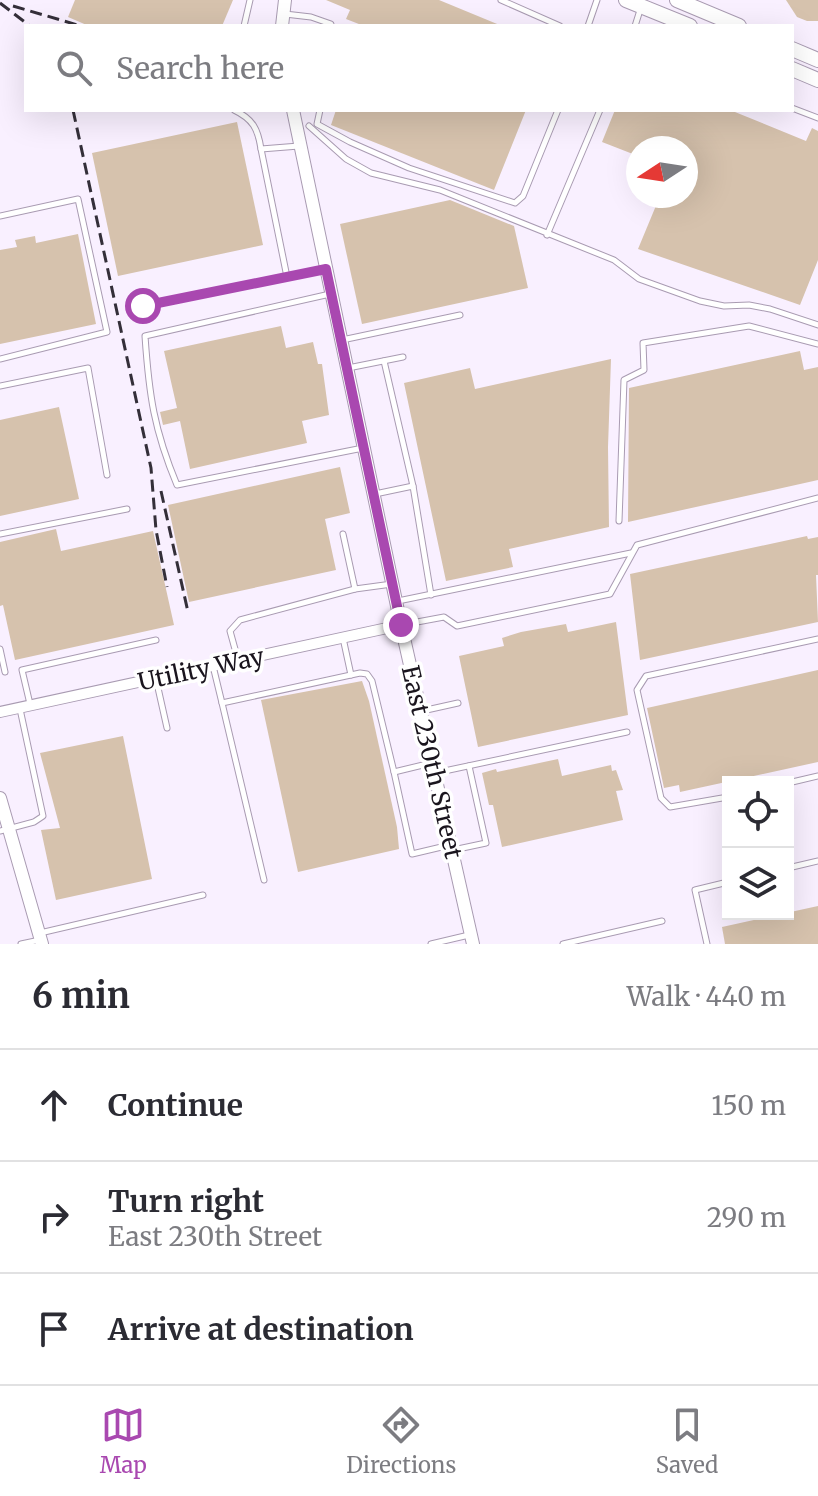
<!DOCTYPE html>
<html lang="en">
<head>
<meta charset="utf-8">
<style>
	body { margin:0; font-family:Merriweather,serif; background:#f2f2f3; color:#2b2b33 }
	.controls { position:absolute; right:24px; bottom:24px; display:grid; overflow:hidden; border-radius:0px; box-shadow:0 8px 32px #0002 }
	.controls button { width:72px; height:72px; display:grid; place-items:center; padding:0; border:0; border-bottom:2px solid #e1e1e2; background:#fff; color:#2b2b33; font:40px sans-serif }
	.compass { position:absolute; left:626px; top:136px; width:72px; height:72px; border-radius:50%; background:#fff; box-shadow:0 8px 32px #0002; rotate:258deg }
	.stop { position:absolute; width:24px; height:24px; margin:-18px; border:6px solid #a948b0; border-radius:50%; background:#fff }
	.stop.end { background:#a948b0; border-color:#fff; box-shadow:0 2px 8px #0008 }
	.list { margin:0; padding:0; list-style:none }
	h2 { display:flex; justify-content:space-between; align-items:center; height:104px; margin:0; padding:0 32px; font-size:34px }
	h2 small { font-size:26px; font-weight:400; color:#7c7c81 }
	.list li { display:grid; grid-template-columns:52px 1fr auto; gap:24px; align-items:center; box-sizing:border-box; height:112px; padding:0 32px; border-top:2px solid #e1e1e2 }
	.list b { display:block; font-size:30px; white-space:nowrap }
	.list p { margin:0; font-size:26px; white-space:nowrap; color:#7c7c81 }
	.list em { font-size:26px; font-style:normal; color:#7c7c81 }
	.icon { flex:none; width:44px; height:44px; fill:none; stroke:currentColor; stroke-width:2; stroke-linecap:round; stroke-linejoin:round }
	.map { position:relative; flex:none; width:818px; height:944px; overflow:hidden }
	.search { position:absolute; background:#fff; box-shadow:0 8px 32px #0002; left:24px; right:24px; top:24px; height:88px; display:flex; align-items:center; gap:20px; box-sizing:border-box; padding:0 28px; border-radius:0px; color:#7c7c81; font-size:30px }
	.sheet { height:440px; background:#fff }
	nav { display:flex; justify-content:space-around; align-items:center; box-sizing:border-box; height:112px; border-top:2px solid #e1e1e2; background:#fff; font-size:22px; color:#7c7c81 }
	nav a { display:grid; justify-items:center; gap:4px }
	nav .on { color:#a948b0 }
	.map>svg:first-child { display:block }
</style>
</head>
<body>
<div class="map">
<svg width="818" height="944" viewBox="0 0 818 944">
	<rect width="100%" height="100%" fill="#f9f0ff"/>
	<g fill="#d6c2ad">
		<path d="M75 0H233L222 26H89L68 17Z"/>
		<path d="M326 0H439L502 26H364L346 19 350 10Z"/>
		<path d="M786 0H818V21H807L797 17Z"/>
		<path d="M336 110H526L494 190 331 125Z"/>
		<path d="M615 110H730L806 141 812 128 818 131V260L800 305 638 249 660 196H686V148H638V156L602 142Z"/>
		<path d="M237 122 263 245 118 276 92 153Z"/>
		<path d="M450 200 514 226 528 288 362 324 340 224Z"/>
		<path d="M78 234 96 324 0 344V250L17 247 15 240 35 236 36 243Z"/>
		<path d="M281 326 286 348 313 342 318 364H322L329 415 302 421 307 443 190 469 180 421 163 425 160 412 177 408 164 351Z"/>
		<path d="M800 351 804 370 818 367V480L628 522 629 388Z"/>
		<path d="M611 359 608 447 609 527 509 549 513 567 446 581 404 383 470 368 475 389Z"/>
		<path d="M59 407 79 499 0 516V420Z"/>
		<path d="M340 467 350 513 325 519 336 570 189 602 168 505Z"/>
		<path d="M56 529 61 551 153 531 174 625 15 660 3 605 0 606V542Z"/>
		<path d="M807 536 808 539 818 537V575H816L818 622 640 660 630 574Z"/>
		<path d="M616 622 628 715 478 747 459 656 504 646 502 638 521 632 566 624 568 632Z"/>
		<path d="M818 670V762L680 792 679 785 664 788 647 708Z"/>
		<path d="M362 681 369 701 397 827 399 849 298 872 261 700Z"/>
		<path d="M123 736 152 879 56 900 41 830 60 828 40 753Z"/>
		<path d="M558 759 562 776 611 765 612 771 616 770 623 790 616 791 623 820 502 847 493 805H489L482 773 496 769 497 772Z"/>
		<path d="M818 906V944H725L722 927Z"/>
	</g>
	<g fill="none" stroke-linecap="round" stroke-linejoin="round">
		<g stroke="#a99bb2" stroke-width="7">
			<g id="service">
				<path d="M501 0 560 26"/>
				<path d="M285 14 311 17 331 24V26"/>
				<path d="M244 26 250 0"/>
				<path d="M588 26 597 0"/>
				<path d="M635 26 641 7"/>
				<path d="M792 108 818 118"/>
				<path d="M234 110C253 119 258 129 261 149L299 146"/>
				<path d="M320 110 317 124 350 142 409 168 515 203 523 196 558 110"/>
				<path d="M309 126 346 159 371 173 440 190 614 260 639 279 700 301 724 306 749 305 770 309 818 325"/>
				<path d="M261 149 287 277 326 269"/>
				<path d="M0 216 78 199 107 332 0 359"/>
				<path d="M547 235 600 110"/>
				<path d="M330 294 145 336C149 395 154 430 177 485L363 448"/>
				<path d="M143 306 287 277"/>
				<path d="M342 340 460 315"/>
				<path d="M384 361 413 486"/>
				<path d="M348 368 403 357"/>
				<path d="M0 386 88 368 107 475"/>
				<path d="M375 494 413 486 431 595"/>
				<path d="M619 521 624 380 644 370 643 343 749 326 818 344"/>
				<path d="M0 534 127 509"/>
				<path d="M343 534 355 589"/>
				<path d="M398 601 631 553"/>
				<path d="M401 625 444 617 457 626 610 594 637 545 818 498"/>
				<path d="M343 638 351 675"/>
				<path d="M0 649 5 672"/>
				<path d="M238 660 230 631 240 620 355 589 392 584"/>
				<path d="M213 666 222 703"/>
				<path d="M156 679 167 728"/>
				<path d="M30 704 22 670 156 640"/>
				<path d="M422 711 458 703"/>
				<path d="M394 772 412 854 450 845"/>
				<path d="M435 773 627 732"/>
				<path d="M788 783 818 776"/>
				<path d="M728 797 670 807 661 798 637 690 646 676 818 639"/>
				<path d="M0 831 34 822 43 816 20 709"/>
				<path d="M453 850 486 843 469 766"/>
				<path d="M788 868 818 861"/>
				<path d="M264 880 222 703 360 673 367 674 372 681 394 772 431 763"/>
				<path d="M40 933 203 895"/>
				<path d="M21 944 40 940"/>
				<path d="M431 944 469 935"/>
				<path d="M563 944 662 921"/>
				<path d="M707 944 695 890 728 882"/>
			</g>
		</g>
		<g stroke="#a99bb2" stroke-width="12">
			<path id="minor" d="M0 712 401 625"/>
		</g>
		<g stroke="#a99bb2" stroke-width="14">
			<g id="tertiary">
				<path d="M282 26 285 0"/>
				<path d="M293 110 401 625 473 944"/>
				<path d="M0 798 42 944"/>
			</g>
		</g>
		<g stroke="#a99bb2" stroke-width="16">
			<g id="secondary">
				<path d="M626 0 690 26"/>
				<path d="M677 0 739 26"/>
				<path d="M792 49 818 60"/>
				<path d="M792 69 818 80"/>
			</g>
		</g>
		<use href="#service" stroke="#fff" stroke-width="5"/>
		<use href="#minor" stroke="#fff" stroke-width="10"/>
		<use href="#tertiary" stroke="#fff" stroke-width="12"/>
		<use href="#secondary" stroke="#fff" stroke-width="14"/>
		<g stroke="#342f39" stroke-width="3" stroke-dasharray="12 6" stroke-linecap="butt">
			<path d="M0 3 30 26"/>
			<path d="M13 6 81 26"/>
			<path d="M73 110 151 468 156 530 167 587"/>
			<path d="M161 491 188 612"/>
		</g>
	</g>
	<g fill="none" stroke-linecap="round" stroke-linejoin="round">
		<path stroke="#a948b0" stroke-width="10" d="M143 306 326 269 401 625"/>
	</g>
	<g text-anchor="middle" dominant-baseline="central" stroke-width="7" stroke-linejoin="round" paint-order="stroke">
		<g font-size="24" fill="#1a151e" stroke="#fff">
			<text transform="translate(201 669) rotate(-12)">Utility Way</text>
			<text transform="translate(432 762) rotate(77)">East 230th Street</text>
		</g>
	</g>
</svg>
<div class="controls">
<button><svg class="icon" aria-label="locate" viewBox="0 0 24 24"><circle cx="12" cy="12" r="6"/><path d="M12 2v4M12 18v4M2 12h4M18 12h4"/></svg></button>
<button><svg class="icon" aria-label="layers" viewBox="0 0 24 24"><path d="M12 4l9 5-9 5-9-5zM3 14l9 5 9-5"/></svg></button>
</div>
<svg class="compass" viewBox="-18 -18 36 36"><path d="M0-13l5 13h-10z" fill="#e53935"/><path d="M0 13l5-13h-10z" fill="#7c7c81"/></svg>
<div class="stop" style="left:143px;top:306px"></div>
<div class="stop end" style="left:401px;top:625px"></div>
<div class="search"><svg class="icon" aria-label="search" viewBox="0 0 24 24"><circle cx="10" cy="10" r="6"/><path d="M15 15l6 6"/></svg>Search here</div>
</div>
<section class="sheet">
<h2>6 min<small>Walk · 440 m</small></h2>
<ul class="list">
<li><svg class="icon" aria-label="ahead" viewBox="0 0 24 24"><path d="M12 20V5M6 11l6-6 6 6"/></svg><div><b>Continue</b></div><em>150 m</em></li>
<li><svg class="icon" aria-label="right" viewBox="0 0 24 24"><path d="M7 20v-9h11M14 6l5 5-5 5"/></svg><div><b>Turn right</b><p>East 230th Street</p></div><em>290 m</em></li>
<li><svg class="icon" aria-label="arrive" viewBox="0 0 24 24"><path d="M6 21V4h12l-3 4 3 4H6"/></svg><div><b>Arrive at destination</b></div></li>
</ul>
</section>
<nav>
<a class="on"><svg class="icon" aria-label="map" viewBox="0 0 24 24"><path d="M3 6l6-2 6 2 6-2v14l-6 2-6-2-6 2zM9 4v14M15 6v14"/></svg>Map</a>
<a><svg class="icon" aria-label="directions" viewBox="0 0 24 24"><path d="M12 3l9 9-9 9-9-9zM9 14v-3h6M13 9l2 2-2 2"/></svg>Directions</a>
<a><svg class="icon" aria-label="saved" viewBox="0 0 24 24"><path d="M7 4h10v16l-5-4-5 4z"/></svg>Saved</a>
</nav>
</body>
</html>
